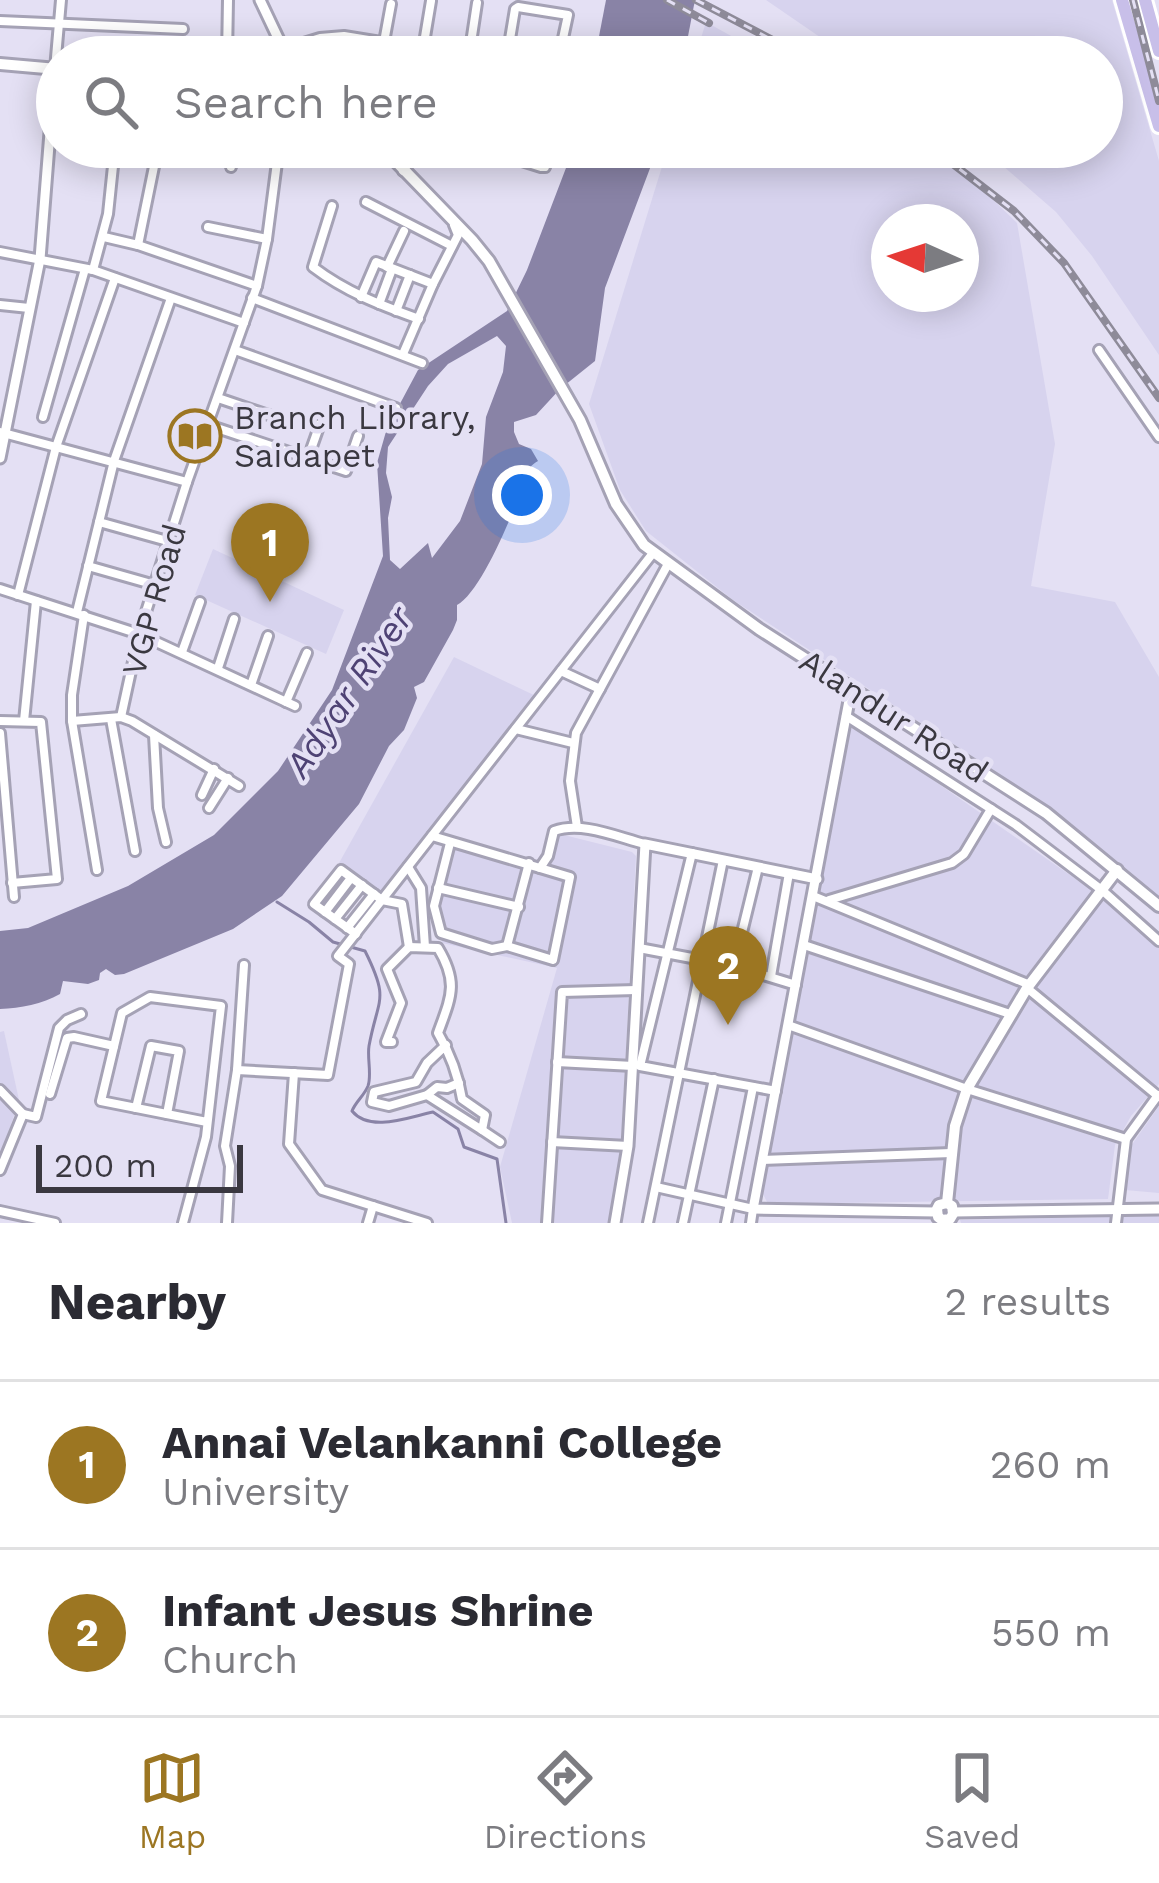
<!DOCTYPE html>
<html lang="en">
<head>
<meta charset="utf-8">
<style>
	body { margin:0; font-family:"Work Sans",sans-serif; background:#f2f2f3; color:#2b2b33 }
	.compass { position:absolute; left:871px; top:204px; width:108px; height:108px; border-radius:50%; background:#fff; box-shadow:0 6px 30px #0003; rotate:273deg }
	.scale { position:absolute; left:36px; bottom:30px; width:207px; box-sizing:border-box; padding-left:12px; border:6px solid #3a3840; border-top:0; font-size:33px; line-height:42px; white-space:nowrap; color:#3a3840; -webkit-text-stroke:9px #e4e0f4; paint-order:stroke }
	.you { position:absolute; left:522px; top:495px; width:42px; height:42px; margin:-30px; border:9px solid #fff; border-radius:50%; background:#1a73e8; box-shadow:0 0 0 18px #1a73e833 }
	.badge { display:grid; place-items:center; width:78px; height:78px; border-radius:50%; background:#9c7622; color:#fff; font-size:39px; font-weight:700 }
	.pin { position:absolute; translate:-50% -99px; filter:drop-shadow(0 3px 6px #0008) }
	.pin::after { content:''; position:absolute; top:63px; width:42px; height:36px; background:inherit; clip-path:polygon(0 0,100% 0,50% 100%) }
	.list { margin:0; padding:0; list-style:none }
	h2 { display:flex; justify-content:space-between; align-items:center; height:156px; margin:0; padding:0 48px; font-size:51px }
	h2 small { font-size:39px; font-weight:400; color:#7c7c81 }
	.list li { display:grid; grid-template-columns:78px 1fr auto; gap:36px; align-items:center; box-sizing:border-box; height:168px; padding:0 48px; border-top:3px solid #e1e1e2 }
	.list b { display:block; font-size:45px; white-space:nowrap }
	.list p { margin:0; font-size:39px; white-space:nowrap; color:#7c7c81 }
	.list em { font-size:39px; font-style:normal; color:#7c7c81 }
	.icon { flex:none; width:66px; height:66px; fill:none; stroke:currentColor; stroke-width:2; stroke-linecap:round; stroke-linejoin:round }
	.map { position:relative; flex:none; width:1159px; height:1223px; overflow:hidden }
	.search { position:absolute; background:#fff; box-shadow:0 6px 30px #0003; left:36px; right:36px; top:36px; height:132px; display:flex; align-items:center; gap:30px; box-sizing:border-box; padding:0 42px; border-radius:66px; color:#7c7c81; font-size:45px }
	.sheet { height:492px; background:#fff }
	nav { display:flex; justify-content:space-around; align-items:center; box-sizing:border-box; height:168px; border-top:3px solid #e1e1e2; background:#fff; font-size:33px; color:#7c7c81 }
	nav a { display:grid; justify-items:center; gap:6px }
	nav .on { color:#9c7622 }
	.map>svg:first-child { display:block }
</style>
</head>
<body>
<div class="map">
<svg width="1159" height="1223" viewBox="0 0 1159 1223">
	<rect width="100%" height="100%" fill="#e4e0f4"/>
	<g fill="#d7d3ee" fill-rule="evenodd">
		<path d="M766 0H1112L1159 161V355L1092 256 1056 212 981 147H1102V57H849Z"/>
		<path d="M706 22 769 57H695Z"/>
		<path d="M668 147H924L983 190 1017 223 1055 444 1031 586 1115 602 1159 677V898L1043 803 733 600 646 531 620 490 589 404ZM889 222H961V294H889Z"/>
		<path d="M213 549 344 610 326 654 195 595Z"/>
		<path d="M454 657 538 697 380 892 339 863Z"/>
		<path d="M855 726 1093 891 1159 932V1084L1131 1116 1115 1145 1108 1199 768 1204 760 1188 846 732Z"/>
		<path d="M560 834 632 852 636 856 617 1223H512L500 1167 557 968 442 943 432 909 447 836 550 864Z"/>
		<path d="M4 1031 19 1100 0 1159V1032Z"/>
		<path d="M1159 1106V1193L1125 1190 1131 1146Z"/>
		<path d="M1159 1216V1223H961L960 1220Z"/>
	</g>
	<g fill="#8983a6" fill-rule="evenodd">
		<path d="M606 0H695L684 57H595Z"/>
		<path d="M574 147H658L605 288 595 361 560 389 536 415 514 422V432L519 444 531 449 538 461C524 468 522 487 516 503 508 526 478 595 457 605V620L453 630 424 682 414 687 417 698 404 730 389 746 359 804 282 896 233 929 124 974 115 975 106 969 100 973 99 980 88 984 63 981 60 994C42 1004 21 1008 0 1009V931L28 928 128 886 214 835 278 771 332 690 383 556 377 463 387 428 418 370 507 311 527 270ZM497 336 506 346 503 372 486 417 482 464 460 521 432 558 428 543 400 569 390 560 388 518 392 497 386 473 388 447 428 386 448 364Z"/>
	</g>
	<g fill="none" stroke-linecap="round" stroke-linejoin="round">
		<path stroke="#8983a6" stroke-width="3" d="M277 902 309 922 333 942 365 951C390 1001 378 997 369 1046 367 1058 372 1075 368 1086 364 1096 356 1101 352 1111 370 1133 409 1117 433 1112L458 1129 464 1147 497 1159 506 1223"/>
		<g stroke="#a5a2b5" stroke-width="14">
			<g id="minor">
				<path d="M0 21 183 29"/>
				<path d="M384 42 391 4"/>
				<path d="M284 49 320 38 344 36 473 57"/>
				<path d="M423 49 431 1"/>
				<path d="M469 56 477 3"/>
				<path d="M227 57 228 0"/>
				<path d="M507 57 515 9 518 7 568 15 559 57"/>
				<path d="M55 69 61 0"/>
				<path d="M447 147C464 158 464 160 481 148L541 167H545L551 147"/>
				<path d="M231 167 235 147"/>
				<path d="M403 171 415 153 427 147"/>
				<path d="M366 202 452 246"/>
				<path d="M332 206 313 267C346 292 380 305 419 319"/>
				<path d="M208 227 267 239"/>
				<path d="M104 237 138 245 257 286"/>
				<path d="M138 245 158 147"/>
				<path d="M0 252 93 270 244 323"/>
				<path d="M387 267 404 231"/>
				<path d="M93 270 108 214 115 147"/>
				<path d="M361 297 376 262 433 284"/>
				<path d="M252 298 422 363"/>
				<path d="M379 304 392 269"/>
				<path d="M0 305 29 308"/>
				<path d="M396 311 410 275"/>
				<path d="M235 350 396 408"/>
				<path d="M1099 350 1159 437"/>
				<path d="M403 354 433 284 458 235 454 225"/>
				<path d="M218 398 277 418"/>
				<path d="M43 417 85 269"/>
				<path d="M208 425 346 471 358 436"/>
				<path d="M0 432 187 482"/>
				<path d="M308 458 320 424"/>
				<path d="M99 522 171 542"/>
				<path d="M88 566 155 585"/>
				<path d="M0 589 139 634 295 706"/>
				<path d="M18 595 56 447 115 278"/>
				<path d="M77 612 114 461 171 298"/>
				<path d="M84 615 72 695V721L97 870"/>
				<path d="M182 652 200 602"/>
				<path d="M218 668 234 619"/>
				<path d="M561 671 600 689"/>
				<path d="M251 685 268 636"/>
				<path d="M286 702 307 653"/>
				<path d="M846 716 1016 825 1103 891 1159 941"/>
				<path d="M121 717 139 634 187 482 257 286 267 239 279 147"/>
				<path d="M111 719 135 851"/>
				<path d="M0 721 41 722 57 879 12 883"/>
				<path d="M24 721 36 601"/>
				<path d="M72 721 121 717 132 721 239 786"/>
				<path d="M516 729 573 743"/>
				<path d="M0 733 14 897"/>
				<path d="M154 735 158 808 166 842"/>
				<path d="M202 795 214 769"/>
				<path d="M209 808 228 778"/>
				<path d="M577 827 570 781 576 733 668 564"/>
				<path d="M432 836 540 868 548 856 554 831C582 821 617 837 645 844"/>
				<path d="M450 843 434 906 441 933 492 949 507 946"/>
				<path d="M692 853 640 1066 776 1091"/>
				<path d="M529 863 507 946 553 960 570 877 540 868"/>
				<path d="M408 867 421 888 425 947"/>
				<path d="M438 888 519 907"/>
				<path d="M813 896 1030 985"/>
				<path d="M829 900 952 863 964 854 991 809"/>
				<path d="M325 912 351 878"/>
				<path d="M335 919 362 885"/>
				<path d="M347 928 374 894"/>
				<path d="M356 934 314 904 341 870 382 900 402 904 409 947"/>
				<path d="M804 945 1010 1014"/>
				<path d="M639 948 734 966 796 985"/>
				<path d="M734 965 758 867"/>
				<path d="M771 976 789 873"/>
				<path d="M1027 988 1159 1097"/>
				<path d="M788 1025 967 1089 1126 1139"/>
				<path d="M392 1042H386L401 1003 387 969 409 947 438 948C459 983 451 997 438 1033 451 1055 458 1074 462 1099L485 1115 482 1130 427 1095 389 1106 372 1102 374 1092 416 1082 427 1063 446 1045"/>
				<path d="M557 1062 633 1066"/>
				<path d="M237 1070 328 1075 349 964 338 956 653 553"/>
				<path d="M294 1073 289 1144 322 1190 427 1223"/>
				<path d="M0 1090 23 1114 0 1170"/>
				<path d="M50 1094 67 1038 74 1037 114 1046"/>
				<path d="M427 1095 437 1087 447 1088 459 1083"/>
				<path d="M136 1108 151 1046 179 1051 167 1114"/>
				<path d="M23 1114 36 1117 59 1028 67 1020 81 1014"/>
				<path d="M482 1130 500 1142"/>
				<path d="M552 1142 628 1146"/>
				<path d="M762 1160 951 1153"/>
				<path d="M656 1187 753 1209 751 1223"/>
				<path d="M0 1211 55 1223"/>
				<path d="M183 1223 206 1137 221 1006 150 997 122 1013 101 1101 207 1122"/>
				<path d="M227 1223 230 1166 225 1146 237 1070 244 965"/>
				<path d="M368 1223 373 1206"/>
				<path d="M547 1223 562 992 636 990"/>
				<path d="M648 1223 723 860"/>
				<path d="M683 1223 714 1079"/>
				<path d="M726 1223 753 1087"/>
				<path d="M1116 1223 1126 1139 1158 1095"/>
			</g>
		</g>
		<g stroke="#a5a2b5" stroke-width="15">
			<g id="tertiary">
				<path d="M260 0 287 57"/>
				<path d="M0 458 40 259 55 69"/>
				<path d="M851 690 753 1209 936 1212"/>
				<path d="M954 1212 1159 1209"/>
				<path d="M615 1223 628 1146 645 844 817 879"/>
			</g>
		</g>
		<g stroke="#a5a2b5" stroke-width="16">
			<g id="secondary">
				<path d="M0 64 57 69"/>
				<path d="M382 147 472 240 489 261 580 420 616 504 644 545 759 629 1046 813 1159 906"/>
				<path d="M947 1203 939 1205 937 1209 938 1217 942 1220 950 1219 953 1214 952 1206 947 1203 955 1126 967 1089 1027 988 1117 870"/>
			</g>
		</g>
		<g stroke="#fff" stroke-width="18">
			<g id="primary">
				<path d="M1122 0 1159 126"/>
				<path d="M1145 0 1159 51"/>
			</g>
		</g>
		<use href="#minor" stroke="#fff" stroke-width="8"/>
		<use href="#tertiary" stroke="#fff" stroke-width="9"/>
		<use href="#secondary" stroke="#fff" stroke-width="10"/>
		<use href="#primary" stroke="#c8bfe9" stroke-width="12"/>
		<g stroke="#8e8b99" stroke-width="8">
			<g id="rail">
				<path d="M667 0 709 23"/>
				<path d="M696 0 805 57"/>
				<path d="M1133 0 1159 101"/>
				<path d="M931 147 1014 211 1064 263 1159 398"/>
			</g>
		</g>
		<use href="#rail" stroke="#e4e0f4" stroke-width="3" stroke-dasharray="9" stroke-linecap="butt"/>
	</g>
	<defs>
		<g id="library-ring" transform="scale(2.7)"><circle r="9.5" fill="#e4e0f4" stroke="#9c7622" stroke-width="1.5"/><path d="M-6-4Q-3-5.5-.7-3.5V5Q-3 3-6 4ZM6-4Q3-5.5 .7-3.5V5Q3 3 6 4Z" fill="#9c7622"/></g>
	</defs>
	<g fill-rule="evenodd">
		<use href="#library-ring" x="195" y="436"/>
	</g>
	<g text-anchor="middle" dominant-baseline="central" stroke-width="9" stroke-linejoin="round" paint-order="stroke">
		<g font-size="33" fill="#3a3840" stroke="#e4e0f4" text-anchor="start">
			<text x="234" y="417">Branch Library,<tspan x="234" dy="38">Saidapet</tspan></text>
		</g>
		<g font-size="33" fill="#3a3840" stroke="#e4e0f4">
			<text transform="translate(154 600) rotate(-74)">VGP Road</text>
			<text transform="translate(894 716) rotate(33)">Alandur Road</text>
		</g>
		<g font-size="36" font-style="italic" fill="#4e4274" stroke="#e4e0f4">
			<text transform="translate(349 692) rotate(-56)">Adyar River</text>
		</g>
	</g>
</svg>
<svg class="compass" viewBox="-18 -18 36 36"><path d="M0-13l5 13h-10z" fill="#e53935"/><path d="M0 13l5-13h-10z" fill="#7c7c81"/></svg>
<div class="scale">200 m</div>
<div class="you"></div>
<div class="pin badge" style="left:270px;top:602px">1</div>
<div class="pin badge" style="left:728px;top:1025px">2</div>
<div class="search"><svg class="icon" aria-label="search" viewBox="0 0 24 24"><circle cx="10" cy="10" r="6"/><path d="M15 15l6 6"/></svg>Search here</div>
</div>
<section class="sheet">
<h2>Nearby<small>2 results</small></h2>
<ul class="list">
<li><span class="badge">1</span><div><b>Annai Velankanni College</b><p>University</p></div><em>260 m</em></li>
<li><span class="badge">2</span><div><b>Infant Jesus Shrine</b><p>Church</p></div><em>550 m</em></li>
</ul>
</section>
<nav>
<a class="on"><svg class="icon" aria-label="map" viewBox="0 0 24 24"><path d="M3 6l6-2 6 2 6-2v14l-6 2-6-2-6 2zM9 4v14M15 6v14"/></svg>Map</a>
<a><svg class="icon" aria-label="directions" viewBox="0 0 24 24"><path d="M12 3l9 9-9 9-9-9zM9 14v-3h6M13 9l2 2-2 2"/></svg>Directions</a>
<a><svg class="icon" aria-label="saved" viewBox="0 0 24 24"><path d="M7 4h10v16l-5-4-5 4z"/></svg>Saved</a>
</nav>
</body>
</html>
